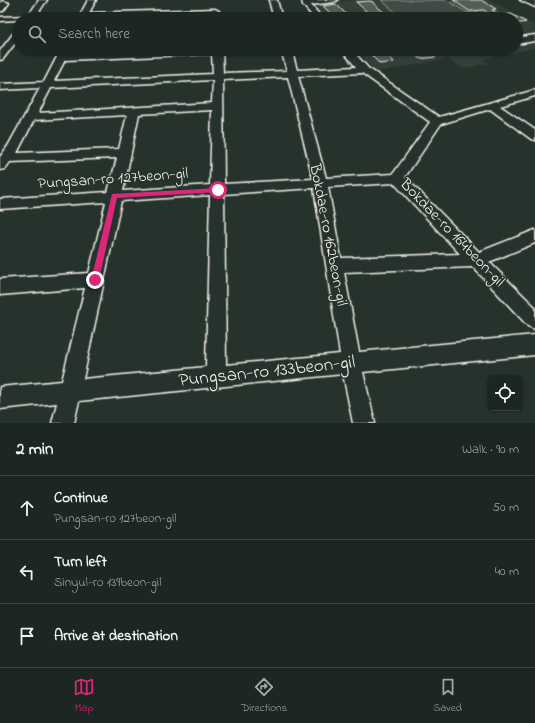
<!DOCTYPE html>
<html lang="en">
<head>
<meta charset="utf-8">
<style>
	body { margin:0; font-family:"Indie Flower",sans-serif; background:#29322f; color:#f1f3f6 }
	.controls { position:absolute; right:12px; bottom:12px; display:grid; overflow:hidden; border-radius:6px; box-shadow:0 1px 3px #0004 }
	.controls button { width:36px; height:36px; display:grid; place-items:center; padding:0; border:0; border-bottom:1px solid #3a4340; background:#1c2622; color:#f1f3f6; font:20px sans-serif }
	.stop { position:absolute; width:12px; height:12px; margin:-9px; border:3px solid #db2777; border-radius:50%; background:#fff }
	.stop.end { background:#db2777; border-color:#fff; box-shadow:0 1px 4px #0008 }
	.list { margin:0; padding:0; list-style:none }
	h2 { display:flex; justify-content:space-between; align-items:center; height:52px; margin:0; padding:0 16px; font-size:17px }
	h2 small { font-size:13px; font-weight:400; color:#a0a5a5 }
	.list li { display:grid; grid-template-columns:26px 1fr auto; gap:12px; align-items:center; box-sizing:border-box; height:64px; padding:0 16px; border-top:1px solid #3a4340 }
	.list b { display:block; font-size:15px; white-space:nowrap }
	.list p { margin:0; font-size:13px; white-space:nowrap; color:#a0a5a5 }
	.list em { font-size:13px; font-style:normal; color:#a0a5a5 }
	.icon { flex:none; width:22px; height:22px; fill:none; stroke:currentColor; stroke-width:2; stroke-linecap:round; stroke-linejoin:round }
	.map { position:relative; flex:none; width:535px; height:423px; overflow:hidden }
	.search { position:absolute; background:#1c2622; box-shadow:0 1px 3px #0004; left:12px; right:12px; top:12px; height:44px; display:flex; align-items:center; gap:10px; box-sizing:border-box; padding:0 14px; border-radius:22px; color:#a0a5a5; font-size:15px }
	.sheet { height:244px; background:#1c2622 }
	nav { display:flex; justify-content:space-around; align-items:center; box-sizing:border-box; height:56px; border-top:1px solid #3a4340; background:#1c2622; font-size:11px; color:#a0a5a5 }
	nav a { display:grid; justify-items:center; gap:2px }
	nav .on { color:#db2777 }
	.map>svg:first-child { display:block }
</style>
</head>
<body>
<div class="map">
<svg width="535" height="423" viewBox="0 0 535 423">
	<rect width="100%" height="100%" fill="#26332d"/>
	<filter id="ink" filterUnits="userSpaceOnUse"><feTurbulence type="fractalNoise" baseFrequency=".025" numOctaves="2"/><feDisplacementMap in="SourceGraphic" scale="8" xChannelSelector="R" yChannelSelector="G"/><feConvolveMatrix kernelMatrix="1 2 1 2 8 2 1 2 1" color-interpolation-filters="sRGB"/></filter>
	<g filter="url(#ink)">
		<path fill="#333f39" d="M352 0H490L535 26V48L483 59 489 63 464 69 448 59 376 72 354 49H516V19H326L313 5Z"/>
		<path fill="#414b45" stroke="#9a9e96" d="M381 0H447L468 13 477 12 487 19H404Z"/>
		<g fill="#525c55" stroke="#f4f1e8">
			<path d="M453 0H481L496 9 492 10 500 15 511 14 526 22 516 24V19H494L484 10 469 11Z"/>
			<path d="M370 1 373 2 374 4 392 19H375L356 2Z"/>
			<path d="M336 4 351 19H336L323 6Z"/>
			<path d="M365 49H383L394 62 380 64Z"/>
			<path d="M409 49H430V51L436 57 420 59Z"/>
		</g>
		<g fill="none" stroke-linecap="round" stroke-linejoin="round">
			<g stroke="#f4f1e8" stroke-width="3">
				<g id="minor">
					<path d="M39 0H47L34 19 0 21V17L28 16Z"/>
					<path d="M88 0H96L89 13 215 9 219 11 215 13 78 19Z"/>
					<path d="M269 0H277L282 19H274Z"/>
					<path d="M302 0H338L334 2 311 5 323 19H315L303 5Z"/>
					<path d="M2 1 9 3 3 11H0V4Z"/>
					<path d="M19 29V38L3 59 0 60V51L16 30Z"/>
					<path d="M535 35V41L516 44V38Z"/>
					<path d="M61 49H71L68 54 222 49 223 73 287 71 281 49H291L297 70 356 67 341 49H351L368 68 439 117 535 90V96L500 106 535 130V140L531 139 490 109 441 124 405 177 479 252 535 230V243L489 262 535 307V329L528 326 473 267 344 272 359 352 535 335V355L363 372 375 423H353L343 374 79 401 74 423H52L57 403 0 409V387L62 381 85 288 0 295V279L89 273 106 202 0 209V199L108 192 117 158 10 162 5 169 0 170V157L8 146 40 88 0 90V84L44 82ZM212 54 213 74 54 81 65 60ZM362 73 430 122 393 174 326 178 298 76ZM288 77 313 179 224 184 223 80ZM213 80 212 103 38 113 51 88ZM212 110 210 185 123 191 139 114ZM127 115 119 149 17 153 34 120ZM394 183 460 254 341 258 328 187ZM314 188 340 354 226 365 224 194ZM210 195 206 367 83 379 121 201Z"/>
					<path d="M445 49H471L466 52 441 54V50Z"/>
				</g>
			</g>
			<g stroke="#f4f1e8" stroke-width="3">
				<path id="secondary" d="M520 0H535V7Z"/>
			</g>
			<use href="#minor" fill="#26332d" fill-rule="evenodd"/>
			<use href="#secondary" fill="#26332d" fill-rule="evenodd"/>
		</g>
	</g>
	<path fill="#db2777" d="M218 188 221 190 218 192 117 198 99 280 98 282H93L91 280 112 194Z"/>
	<g text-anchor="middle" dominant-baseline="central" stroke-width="3" stroke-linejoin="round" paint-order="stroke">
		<g font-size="16" fill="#f4f1e8" stroke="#26332d">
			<text transform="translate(113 179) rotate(-4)">Pungsan-ro 127beon-gil</text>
			<text transform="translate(452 233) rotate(46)">Bokdae-ro 164beon-gil</text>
			<text transform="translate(328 235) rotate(79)">Bokdae-ro 162beon-gil</text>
		</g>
		<g font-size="19" fill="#f4f1e8" stroke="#26332d">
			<text transform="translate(267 372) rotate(-6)">Pungsan-ro 133beon-gil</text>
		</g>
	</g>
</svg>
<div class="controls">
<button><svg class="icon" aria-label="locate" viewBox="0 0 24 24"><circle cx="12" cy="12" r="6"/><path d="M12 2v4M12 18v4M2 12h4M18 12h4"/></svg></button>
</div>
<div class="stop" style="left:218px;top:190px"></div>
<div class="stop end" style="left:95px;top:280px"></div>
<div class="search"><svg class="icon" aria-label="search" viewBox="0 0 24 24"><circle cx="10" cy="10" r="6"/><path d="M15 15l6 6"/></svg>Search here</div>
</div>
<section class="sheet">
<h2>2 min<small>Walk · 90 m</small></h2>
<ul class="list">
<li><svg class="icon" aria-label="ahead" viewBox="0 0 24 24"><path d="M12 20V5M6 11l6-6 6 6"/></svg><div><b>Continue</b><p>Pungsan-ro 127beon-gil</p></div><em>50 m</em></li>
<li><svg class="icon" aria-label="left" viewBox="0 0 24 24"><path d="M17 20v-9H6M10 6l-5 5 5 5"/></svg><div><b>Turn left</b><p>Sinyul-ro 139beon-gil</p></div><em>40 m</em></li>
<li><svg class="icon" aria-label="arrive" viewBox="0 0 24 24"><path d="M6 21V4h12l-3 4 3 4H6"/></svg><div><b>Arrive at destination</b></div></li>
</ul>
</section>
<nav>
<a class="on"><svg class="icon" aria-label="map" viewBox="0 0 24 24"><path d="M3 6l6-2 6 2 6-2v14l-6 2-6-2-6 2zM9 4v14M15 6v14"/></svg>Map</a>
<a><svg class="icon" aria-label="directions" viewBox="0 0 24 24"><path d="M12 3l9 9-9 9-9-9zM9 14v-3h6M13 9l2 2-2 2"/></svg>Directions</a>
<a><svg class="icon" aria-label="saved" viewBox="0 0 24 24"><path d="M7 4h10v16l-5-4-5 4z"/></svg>Saved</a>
</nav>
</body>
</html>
